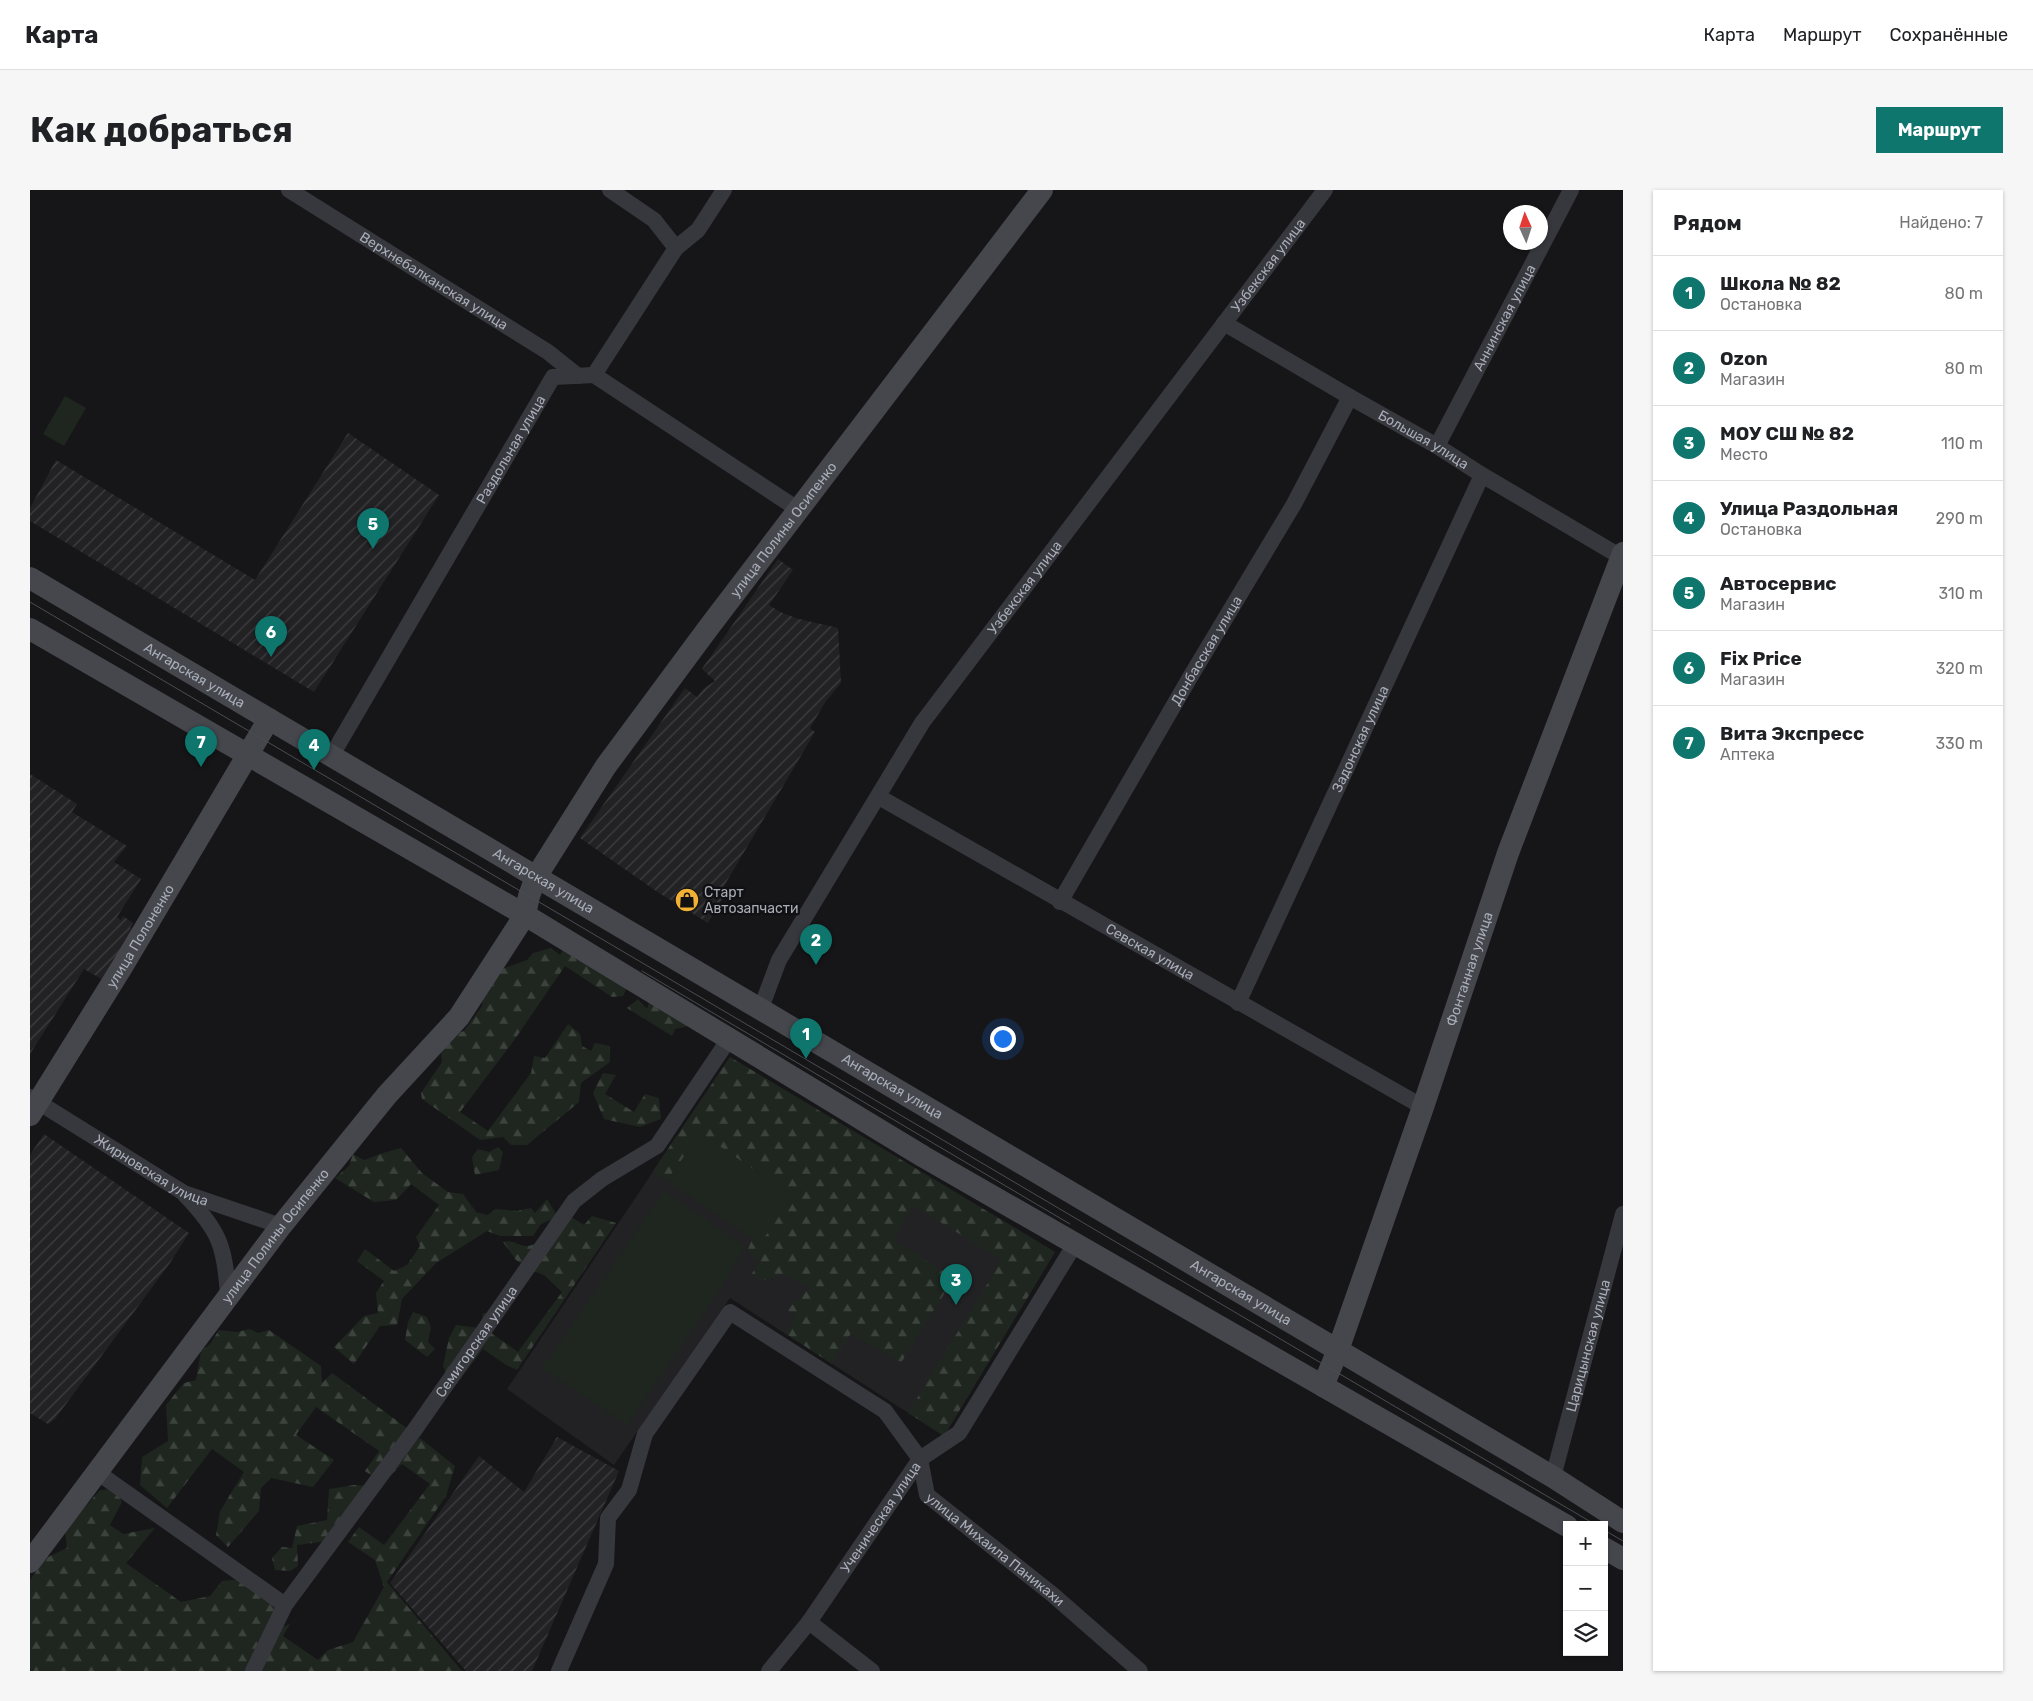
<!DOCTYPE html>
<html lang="ru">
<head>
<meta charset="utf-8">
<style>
	body { margin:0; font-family:Rubik,sans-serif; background:#f6f6f6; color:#202124 }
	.controls { position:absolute; right:15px; bottom:15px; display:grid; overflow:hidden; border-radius:0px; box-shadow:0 1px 4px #0004 }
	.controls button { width:45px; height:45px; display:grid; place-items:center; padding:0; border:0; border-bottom:1px solid #e0e0e0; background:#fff; color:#202124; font:25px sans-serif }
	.compass { position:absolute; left:1473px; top:15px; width:45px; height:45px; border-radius:50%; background:#fff; box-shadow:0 1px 4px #0004; rotate:357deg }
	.you { position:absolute; left:972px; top:848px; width:18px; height:18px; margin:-12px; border:4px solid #fff; border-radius:50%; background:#1a73e8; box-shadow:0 0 0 8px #1a73e833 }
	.badge { display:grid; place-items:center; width:32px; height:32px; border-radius:50%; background:#0f766e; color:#fff; font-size:16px; font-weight:700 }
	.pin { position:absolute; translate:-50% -41px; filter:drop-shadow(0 1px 2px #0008) }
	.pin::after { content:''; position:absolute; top:26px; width:18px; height:15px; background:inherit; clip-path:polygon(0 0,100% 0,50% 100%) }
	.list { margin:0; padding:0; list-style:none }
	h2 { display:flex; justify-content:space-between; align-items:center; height:65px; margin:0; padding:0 20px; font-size:21px }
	h2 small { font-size:16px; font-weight:400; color:#757577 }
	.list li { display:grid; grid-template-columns:32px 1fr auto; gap:15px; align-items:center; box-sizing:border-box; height:75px; padding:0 20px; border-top:1px solid #e0e0e0 }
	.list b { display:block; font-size:19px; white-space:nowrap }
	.list p { margin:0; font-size:16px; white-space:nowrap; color:#757577 }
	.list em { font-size:16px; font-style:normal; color:#757577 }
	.icon { flex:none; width:28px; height:28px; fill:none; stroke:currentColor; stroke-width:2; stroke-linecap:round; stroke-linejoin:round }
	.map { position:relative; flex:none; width:1593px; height:1481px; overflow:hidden; border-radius:0px }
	header { display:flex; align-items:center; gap:30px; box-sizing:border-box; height:70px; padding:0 25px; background:#fff; border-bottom:1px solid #e0e0e0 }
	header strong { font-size:24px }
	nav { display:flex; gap:28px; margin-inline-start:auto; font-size:18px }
	.intro { display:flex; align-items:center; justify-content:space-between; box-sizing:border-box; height:120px; padding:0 30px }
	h1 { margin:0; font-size:35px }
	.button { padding:12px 22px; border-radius:0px; background:#0f766e; color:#fff; font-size:18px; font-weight:700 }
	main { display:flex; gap:30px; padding:0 30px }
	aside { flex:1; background:#fff; border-radius:0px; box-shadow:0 1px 4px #0004 }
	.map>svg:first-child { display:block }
</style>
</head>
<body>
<header>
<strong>Карта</strong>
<nav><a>Карта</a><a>Маршрут</a><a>Сохранённые</a></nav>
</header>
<div class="intro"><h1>Как добраться</h1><a class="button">Маршрут</a></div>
<main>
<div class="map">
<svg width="1593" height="1481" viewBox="0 0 1593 1481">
	<defs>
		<pattern id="industrial-furrows" width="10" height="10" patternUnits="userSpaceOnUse" patternTransform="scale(1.25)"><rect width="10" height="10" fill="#222225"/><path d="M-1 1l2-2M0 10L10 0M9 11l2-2" fill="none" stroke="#3f3f43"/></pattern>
		<pattern id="forest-firs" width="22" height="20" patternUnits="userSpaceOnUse" patternTransform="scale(1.25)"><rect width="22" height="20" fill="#1e261f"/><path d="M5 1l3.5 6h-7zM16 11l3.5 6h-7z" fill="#3c433d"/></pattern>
	</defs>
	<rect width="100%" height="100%" fill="#161618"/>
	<path fill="#222225" d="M700 867 1025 1062 914 1246 700 1108 584 1275 477 1199Z"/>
	<g fill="url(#industrial-furrows)">
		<path d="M318 243 409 305 284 502 0 331V318L26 270 225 390Z"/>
		<path d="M748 369 763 380 739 415 750 422 769 429 808 438 811 493 796 511 780 538 785 542 694 696 698 699 678 733 629 703 550 648 655 498 667 507 673 499 685 491 672 479Z"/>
		<path d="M0 584 47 614 42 622 97 656 84 672 111 689 87 727 91 730 93 726 103 733 100 738 107 742 73 790 54 779 0 864Z"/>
		<path d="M14 944 159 1043 140 1073 25 1229 18 1234 0 1223V965Z"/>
		<path d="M527 1247 589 1281 502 1481H436L360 1393 449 1266 494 1302Z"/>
	</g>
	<g fill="url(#forest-firs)">
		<path d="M536 755 599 792 593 806 582 807 535 776 485 849 430 922 458 941 501 883 504 866 515 868 538 834 550 844 552 856 561 861 565 853 580 856V872L551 893 549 912 497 955H481L473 947 450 950 392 909 391 903 412 872 411 861 422 845 434 841 452 816V804L469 780 497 770 503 763 521 758 530 765Z"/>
		<path d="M621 806 667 834 645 839 642 846 597 818 608 809 617 819Z"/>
		<path d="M700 867 1025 1062 914 1246 878 1223 972 1070 884 1016 863 1050 924 1088 871 1173 821 1143 802 1174 755 1143 766 1126 757 1120 780 1098 752 1084 732 1091 721 1085 730 1071 717 1062 722 1049 730 1054 671 943 637 991 623 981Z"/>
		<path d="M573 883 586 885 575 904 604 922 615 904 629 908 631 929 610 937 574 929 563 903Z"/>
		<path d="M468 957 473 962 469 980 445 985 442 967 448 959 459 962Z"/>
		<path d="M371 958 392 983 418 1002 433 1004 446 1022 457 1025 466 1019 487 1021 501 1018 505 1023 517 1009 528 1027 511 1034 503 1046H470L457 1041 406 1073 372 1109 367 1135 350 1136 324 1174 304 1157 334 1126 348 1123 346 1103 354 1091 327 1071 335 1059 364 1081 377 1075 390 1056 386 1047 409 1015 381 994 366 1010 344 1012 305 988 319 976 323 964 334 970 353 963Z"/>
		<path d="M537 1024 554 1035 562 1026 586 1033 487 1180 476 1175 453 1159 425 1196H422L413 1176 419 1148 426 1135 450 1138 453 1123 464 1124 460 1142 488 1162 532 1102 514 1085 503 1081 486 1070 473 1052C482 1049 487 1055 496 1056 508 1058 528 1032 537 1024Z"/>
		<path d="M383 1122 397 1127 401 1138 398 1152 405 1159 397 1167 375 1150 378 1132Z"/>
		<path d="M220 1139 228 1143 239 1140 291 1176 292 1193 302 1183 378 1239 381 1255 390 1248 425 1276 416 1306 357 1392 432 1481H0V1390L16 1368 37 1358 35 1340 70 1300 85 1299 92 1312 80 1335 93 1344 125 1338 96 1373 151 1412 180 1406 192 1391 214 1389 248 1417 252 1437 260 1434 253 1446 288 1470 298 1460 323 1452 354 1397 345 1370 318 1352 329 1337 354 1355 400 1294 372 1274 353 1293 335 1281 349 1261 286 1217 266 1245 304 1270 283 1297 241 1288 231 1298 229 1321 198 1357 186 1345 190 1321 214 1282 182 1259 137 1318 110 1295 112 1267 138 1251 136 1215 154 1193 166 1190 171 1161 180 1154 189 1140 207 1142Z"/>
		<path d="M324 1295 339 1296 298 1351 267 1355 268 1376 260 1381 245 1380 242 1368 252 1357 262 1358 267 1336 297 1330 299 1299Z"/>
	</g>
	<g fill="#1e261f">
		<path d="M35 206 56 218 34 256 13 244Z"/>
		<path d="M670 943 763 1006 730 1054 637 991Z"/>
		<path d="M634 1001 716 1057 691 1098 597 1235 512 1178Z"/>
	</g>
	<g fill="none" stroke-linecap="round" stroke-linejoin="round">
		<g stroke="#37383d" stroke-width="16">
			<path id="s1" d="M259 0 518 162 548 186"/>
			<path d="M580 0 624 30 646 58"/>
			<path id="s2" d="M1194 133 1320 207 1407 256 1452 285 1593 368"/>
			<path d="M564 185 769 320"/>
			<path id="s3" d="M1407 256 1541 0"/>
			<path id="s4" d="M302 565 523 187 564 185 646 58 668 40 694 0"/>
			<path id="s5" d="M849 607 1393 917"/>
			<path id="s6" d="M1030 712 1159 489 1264 314 1320 207"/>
			<path id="s7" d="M1208 813 1452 285"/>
			<path id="s8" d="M731 818 749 770 892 533 1295 0"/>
			<path id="s9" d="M0 907 154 1003 251 1036"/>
			<path d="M155 1005C190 1041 195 1057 198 1106"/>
			<path d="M67 1282 255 1415"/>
			<path id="s10" d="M1523 1287 1593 1024"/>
			<path d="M779 1432 842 1481"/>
			<path id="s11" d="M223 1481 255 1415 386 1238 544 1011 572 989 627 956 699 849"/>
			<path id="s12" d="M529 1481 576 1374 578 1328 599 1300 615 1244 700 1122 855 1221 890 1269 897 1305 1022 1404 1110 1481"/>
			<path id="s13" d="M739 1481 779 1432 890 1269 929 1243 1045 1054"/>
		</g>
		<g stroke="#45474d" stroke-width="22">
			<path id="s14" d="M0 388C508 687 1016 986 1523 1287L1593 1332"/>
			<path d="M0 439 495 725 894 967 1537 1336"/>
			<path id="s15" d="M0 925 92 777 239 529"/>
			<path id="s16" d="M1293 1196 1308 1160 1393 917 1478 663 1593 363"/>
			<path d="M1574 1358 1593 1369"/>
			<path id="s17" d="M0 1372 251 1036 357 905 429 827 495 725 499 706 506 687 576 576 679 437 1012 0"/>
		</g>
		<g stroke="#4a4c52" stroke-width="1">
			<path d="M0 412 1566 1335"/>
			<path d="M612 781 1040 1034"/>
			<path d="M1574 1340 1593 1351"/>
		</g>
	</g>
	<defs>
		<g id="shop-disc" transform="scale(1.25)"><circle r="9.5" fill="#f2b134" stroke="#111113"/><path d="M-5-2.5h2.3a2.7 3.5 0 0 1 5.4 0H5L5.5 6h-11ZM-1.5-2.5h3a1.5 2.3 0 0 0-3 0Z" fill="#111"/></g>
	</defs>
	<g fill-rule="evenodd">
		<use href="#shop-disc" x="657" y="710"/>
	</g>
	<g text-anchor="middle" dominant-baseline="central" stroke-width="5" stroke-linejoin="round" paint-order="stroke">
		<g font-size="14" fill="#a8adb8" stroke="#111113">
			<text stroke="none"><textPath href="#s8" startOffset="902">Узбекская улица</textPath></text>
			<text stroke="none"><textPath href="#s1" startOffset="171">Верхнебалканская улица</textPath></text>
			<text stroke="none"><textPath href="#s3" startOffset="145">Аннинская улица</textPath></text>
			<text stroke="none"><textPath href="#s2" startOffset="231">Большая улица</textPath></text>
			<text stroke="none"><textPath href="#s4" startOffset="354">Раздольная улица</textPath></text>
			<text stroke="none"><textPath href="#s17" startOffset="1282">улица Полины Осипенко</textPath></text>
			<text stroke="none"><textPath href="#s8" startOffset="498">Узбекская улица</textPath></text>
			<text stroke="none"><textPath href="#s6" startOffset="291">Донбасская улица</textPath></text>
			<text stroke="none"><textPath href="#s14" startOffset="191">Ангарская улица</textPath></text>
			<text stroke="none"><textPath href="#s7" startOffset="291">Задонская улица</textPath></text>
			<text stroke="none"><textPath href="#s14" startOffset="596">Ангарская улица</textPath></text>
			<text stroke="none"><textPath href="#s15" startOffset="210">улица Полоненко</textPath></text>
			<text stroke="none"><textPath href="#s5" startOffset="312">Севская улица</textPath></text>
			<text stroke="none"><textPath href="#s16" startOffset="442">Фонтанная улица</textPath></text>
			<text stroke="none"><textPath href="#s14" startOffset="1001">Ангарская улица</textPath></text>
			<text stroke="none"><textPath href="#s9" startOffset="142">Жирновская улица</textPath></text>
			<text stroke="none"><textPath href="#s17" startOffset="408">улица Полины Осипенко</textPath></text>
			<text stroke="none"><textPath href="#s14" startOffset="1406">Ангарская улица</textPath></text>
			<text stroke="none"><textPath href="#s11" startOffset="399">Семигорская улица</textPath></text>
			<text stroke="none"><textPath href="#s10" startOffset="136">Царицынская улица</textPath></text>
			<text stroke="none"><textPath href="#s13" startOffset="190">Ученическая улица</textPath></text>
			<text stroke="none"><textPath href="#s12" startOffset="772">улица Михаила Паникахи</textPath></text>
		</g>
		<g font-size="14" fill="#a8adb8" stroke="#111113" text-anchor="start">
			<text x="674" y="702">Старт<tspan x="674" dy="16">Автозапчасти</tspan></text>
		</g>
	</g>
</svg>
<div class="controls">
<button>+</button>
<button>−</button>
<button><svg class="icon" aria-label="layers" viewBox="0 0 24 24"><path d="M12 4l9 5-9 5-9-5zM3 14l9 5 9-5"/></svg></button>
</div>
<svg class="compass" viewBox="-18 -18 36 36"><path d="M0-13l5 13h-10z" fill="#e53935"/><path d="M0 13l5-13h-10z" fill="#757577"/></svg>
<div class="you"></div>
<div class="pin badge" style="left:776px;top:869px">1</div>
<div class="pin badge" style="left:786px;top:775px">2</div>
<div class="pin badge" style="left:926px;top:1115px">3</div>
<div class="pin badge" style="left:284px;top:580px">4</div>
<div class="pin badge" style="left:343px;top:359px">5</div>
<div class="pin badge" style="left:241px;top:467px">6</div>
<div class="pin badge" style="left:171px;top:577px">7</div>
</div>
<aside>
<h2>Рядом<small>Найдено: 7</small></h2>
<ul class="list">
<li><span class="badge">1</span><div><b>Школа № 82</b><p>Остановка</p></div><em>80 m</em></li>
<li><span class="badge">2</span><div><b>Ozon</b><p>Магазин</p></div><em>80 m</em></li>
<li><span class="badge">3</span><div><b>МОУ СШ № 82</b><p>Место</p></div><em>110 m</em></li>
<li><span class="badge">4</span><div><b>Улица Раздольная</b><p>Остановка</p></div><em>290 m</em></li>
<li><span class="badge">5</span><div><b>Автосервис</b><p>Магазин</p></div><em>310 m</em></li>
<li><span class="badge">6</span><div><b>Fix Price</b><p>Магазин</p></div><em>320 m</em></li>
<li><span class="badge">7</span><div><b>Вита Экспресс</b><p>Аптека</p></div><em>330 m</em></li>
</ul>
</aside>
</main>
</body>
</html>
